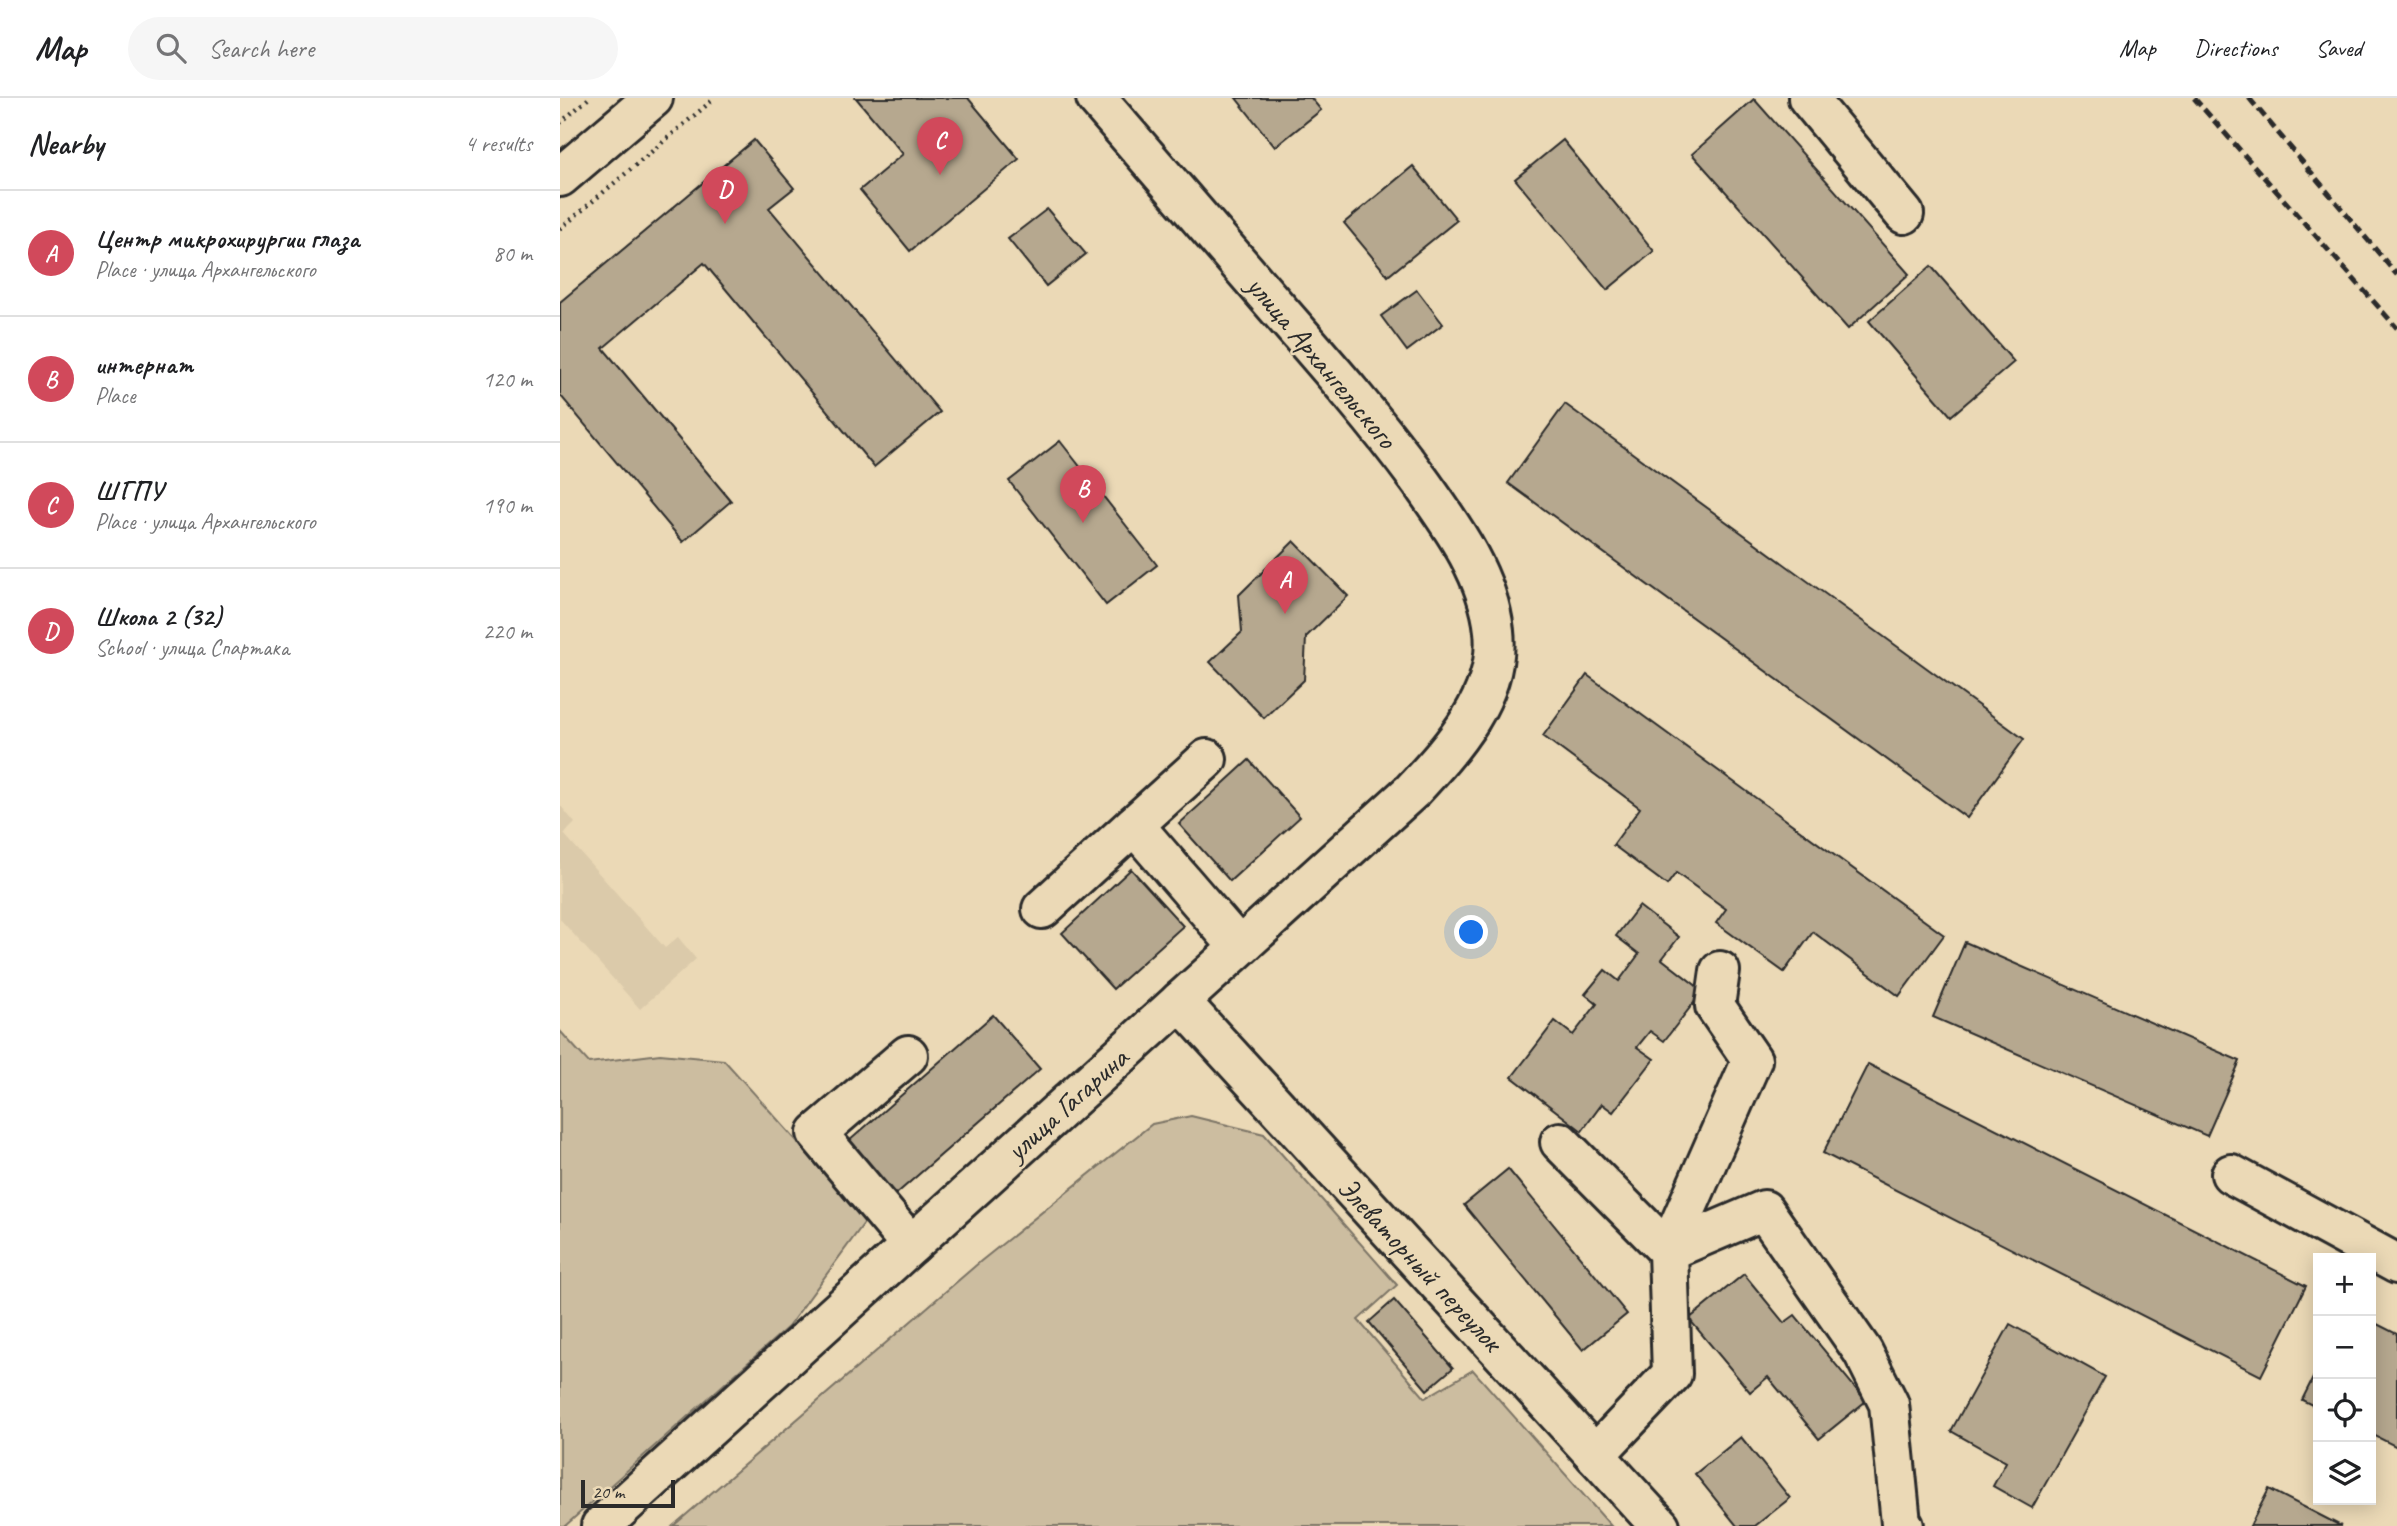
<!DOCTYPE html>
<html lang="en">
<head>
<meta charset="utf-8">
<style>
	body { margin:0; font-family:Caveat,sans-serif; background:#f6f6f6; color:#202124 }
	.controls { position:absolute; right:21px; bottom:21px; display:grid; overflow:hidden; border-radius:0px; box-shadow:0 4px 18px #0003 }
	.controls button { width:63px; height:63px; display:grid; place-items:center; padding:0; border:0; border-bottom:2px solid #e0e0e0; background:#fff; color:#202124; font:35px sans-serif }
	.scale { position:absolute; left:21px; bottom:18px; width:94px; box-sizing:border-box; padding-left:7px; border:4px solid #2b2b2b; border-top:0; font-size:19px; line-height:24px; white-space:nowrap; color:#2b2b2b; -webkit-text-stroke:5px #ebd9b6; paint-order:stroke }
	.you { position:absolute; left:912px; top:835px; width:24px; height:24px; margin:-18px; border:5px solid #fff; border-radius:50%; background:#1a73e8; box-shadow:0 0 0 10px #1a73e833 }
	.badge { display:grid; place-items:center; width:46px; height:46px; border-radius:50%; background:#d1495b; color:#fff; font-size:23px; font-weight:700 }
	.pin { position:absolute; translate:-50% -58px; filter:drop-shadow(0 2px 4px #0008) }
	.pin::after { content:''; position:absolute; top:37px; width:24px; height:21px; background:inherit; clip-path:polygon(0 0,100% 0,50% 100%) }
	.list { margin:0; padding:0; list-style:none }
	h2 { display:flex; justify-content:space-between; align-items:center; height:91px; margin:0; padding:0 28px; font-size:30px }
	h2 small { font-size:23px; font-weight:400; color:#757577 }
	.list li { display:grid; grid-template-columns:46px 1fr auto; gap:21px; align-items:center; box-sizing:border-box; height:126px; padding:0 28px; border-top:2px solid #e0e0e0 }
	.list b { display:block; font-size:26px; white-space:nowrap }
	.list p { margin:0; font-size:23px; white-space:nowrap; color:#757577 }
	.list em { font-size:23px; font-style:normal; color:#757577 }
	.icon { flex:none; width:38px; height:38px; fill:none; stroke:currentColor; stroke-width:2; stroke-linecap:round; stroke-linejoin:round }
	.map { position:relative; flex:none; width:1837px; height:1428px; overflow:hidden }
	header { display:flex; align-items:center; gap:42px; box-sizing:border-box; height:98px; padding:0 35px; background:#fff; border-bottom:2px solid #e0e0e0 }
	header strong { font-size:33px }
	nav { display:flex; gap:38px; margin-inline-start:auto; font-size:24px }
	.search { width:490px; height:63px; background:#f6f6f6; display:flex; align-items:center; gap:18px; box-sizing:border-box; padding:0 24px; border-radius:38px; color:#757577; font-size:26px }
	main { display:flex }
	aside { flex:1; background:#fff }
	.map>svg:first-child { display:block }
</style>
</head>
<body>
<header>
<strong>Map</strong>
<div class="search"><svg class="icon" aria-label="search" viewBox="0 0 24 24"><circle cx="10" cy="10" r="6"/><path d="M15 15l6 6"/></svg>Search here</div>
<nav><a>Map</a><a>Directions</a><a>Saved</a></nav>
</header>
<main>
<aside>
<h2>Nearby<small>4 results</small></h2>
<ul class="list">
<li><span class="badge">A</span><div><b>Центр микрохирургии глаза</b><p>Place · улица Архангельского</p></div><em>80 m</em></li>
<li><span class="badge">B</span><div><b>интернат</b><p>Place</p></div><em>120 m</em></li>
<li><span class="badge">C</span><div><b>ШГПУ</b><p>Place · улица Архангельского</p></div><em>190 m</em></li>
<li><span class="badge">D</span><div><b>Школа 2 (32)</b><p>School · улица Спартака</p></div><em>220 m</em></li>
</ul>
</aside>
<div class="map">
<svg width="1837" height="1428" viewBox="0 0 1837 1428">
	<rect width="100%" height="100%" fill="#ebd9b6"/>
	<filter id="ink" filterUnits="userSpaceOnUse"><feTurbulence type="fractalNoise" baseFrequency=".0143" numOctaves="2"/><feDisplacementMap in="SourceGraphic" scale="14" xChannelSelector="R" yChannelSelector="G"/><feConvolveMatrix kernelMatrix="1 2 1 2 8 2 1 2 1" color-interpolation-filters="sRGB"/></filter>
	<g filter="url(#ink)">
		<path fill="#dbcaaa" d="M0 707 15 725 4 736 105 850 118 839 136 861 80 911 0 821Z"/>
		<g fill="#ccbda0" stroke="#7c7466" stroke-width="2">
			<path d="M0 933 29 965 100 956 164 962 307 1121 228 1229 5 1428H0Z"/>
			<path d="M631 1018 704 1036 837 1187 798 1222 865 1300 913 1272 1051 1428H113L421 1163 592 1026Z"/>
		</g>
		<g fill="#b6a88f" stroke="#2b2b2b" stroke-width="2">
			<path d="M296 0H408L459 61 350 153 300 92 343 56Z"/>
			<path d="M676 0H751L761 12 715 49Z"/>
			<path d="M1194 1 1349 176 1288 231 1132 56Z"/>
			<path d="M194 42 234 90 209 110 380 314 314 369 144 165 43 250 171 403 123 444 0 297V204Z"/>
			<path d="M1003 42 1094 153 1047 192 955 81Z"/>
			<path d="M853 68 897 122 828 178 784 125Z"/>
			<path d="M487 111 526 156 486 188 448 141Z"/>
			<path d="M1371 168 1454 264 1391 318 1309 223Z"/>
			<path d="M857 192 883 226 847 253 821 218Z"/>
			<path d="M1005 306 1464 641 1407 720 948 385Z"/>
			<path d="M500 343 597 467 546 507 449 383Z"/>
			<path d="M734 443 788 498 746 539 744 582 704 620 650 564 682 534 679 497Z"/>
			<path d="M1027 577 1384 837 1339 898 1253 834 1224 874 1156 825 1166 811 1116 775 1107 787 1053 747 1080 710 983 638Z"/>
			<path d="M689 662 740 719 670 783 619 726Z"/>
			<path d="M571 771 623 828 553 891 502 835Z"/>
			<path d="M1079 808 1119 839 1102 861 1143 893 1104 943 1090 933 1077 949 1094 961 1053 1014 1042 1006 1022 1033 952 979 995 923 1013 937 1037 906 1025 896 1045 872 1059 883 1079 856 1056 838Z"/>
			<path d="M1405 844 1680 963 1647 1038 1373 919Z"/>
			<path d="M433 917 480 971 335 1097 289 1043Z"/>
			<path d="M1308 966 1746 1188 1701 1278 1263 1055Z"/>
			<path d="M948 1071 1067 1216 1023 1252 904 1107Z"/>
			<path d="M1184 1176 1224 1225 1235 1217 1306 1303 1259 1341 1208 1279 1190 1294 1129 1221Z"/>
			<path d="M834 1202 893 1270 867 1292 809 1224Z"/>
			<path d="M1811 1223 1837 1236V1349L1811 1336Z"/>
			<path d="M1450 1226 1545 1279 1472 1410 1433 1388 1446 1364 1391 1333Z"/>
			<path d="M1758 1270V1310L1742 1302Z"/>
			<path d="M1181 1339 1230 1400 1195 1428H1177L1135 1376Z"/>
			<path d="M1709 1391 1781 1428H1690Z"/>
		</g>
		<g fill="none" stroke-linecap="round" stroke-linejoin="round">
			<g stroke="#2b2b2b" stroke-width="44">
				<g id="minor">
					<path d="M1248 0 1344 116"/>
					<path d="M0 79 93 0"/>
					<path d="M574 727 647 661"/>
					<path d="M482 811 574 727 679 849"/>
					<path d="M620 903 1100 1428"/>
					<path d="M348 957 257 1035 351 1147"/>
					<path d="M1000 1044 1108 1153 1112 1276 1035 1357"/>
					<path d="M1671 1076 1837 1166"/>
					<path d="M1108 1153 1204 1112 1303 1254 1329 1306 1341 1425 1344 1428"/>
					<path d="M1108 1153 1192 962 1155 908 1160 873"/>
					<path d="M41 1428 852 693C892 650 941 597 934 533 928 477 892 428 860 383 816 323 768 268 719 212 658 141 597 71 536 0"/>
				</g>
			</g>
			<g stroke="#2b2b2b" stroke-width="4.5" stroke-dasharray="2 5" stroke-linecap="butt">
				<path d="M0 25 29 0"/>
				<path d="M0 131 155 0"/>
			</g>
			<use href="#minor" stroke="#ebd9b6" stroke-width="38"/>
			<g stroke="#2b2b2b" stroke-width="5" stroke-dasharray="10 5" stroke-linecap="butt">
				<path d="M1634 0 1837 230"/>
				<path d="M1689 0 1837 177"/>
			</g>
		</g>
	</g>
	<g text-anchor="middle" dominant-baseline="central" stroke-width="5" stroke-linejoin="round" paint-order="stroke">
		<g font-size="30" fill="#2b2b2b" stroke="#ebd9b6">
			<text transform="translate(762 264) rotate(50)">улица Архангельского</text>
			<text transform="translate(507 1006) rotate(-42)">улица Гагарина</text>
			<text transform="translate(860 1166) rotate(47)">Элеваторный переулок</text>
		</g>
	</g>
</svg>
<div class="controls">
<button>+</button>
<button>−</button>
<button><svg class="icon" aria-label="locate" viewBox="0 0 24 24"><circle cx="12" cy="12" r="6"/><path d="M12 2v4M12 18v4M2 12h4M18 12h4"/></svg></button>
<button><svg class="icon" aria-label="layers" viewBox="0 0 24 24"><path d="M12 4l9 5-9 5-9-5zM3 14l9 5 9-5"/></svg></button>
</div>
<div class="scale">20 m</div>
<div class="you"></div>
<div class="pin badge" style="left:725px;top:516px">A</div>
<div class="pin badge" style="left:523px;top:425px">B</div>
<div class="pin badge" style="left:380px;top:77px">C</div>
<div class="pin badge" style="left:165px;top:126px">D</div>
</div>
</main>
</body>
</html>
